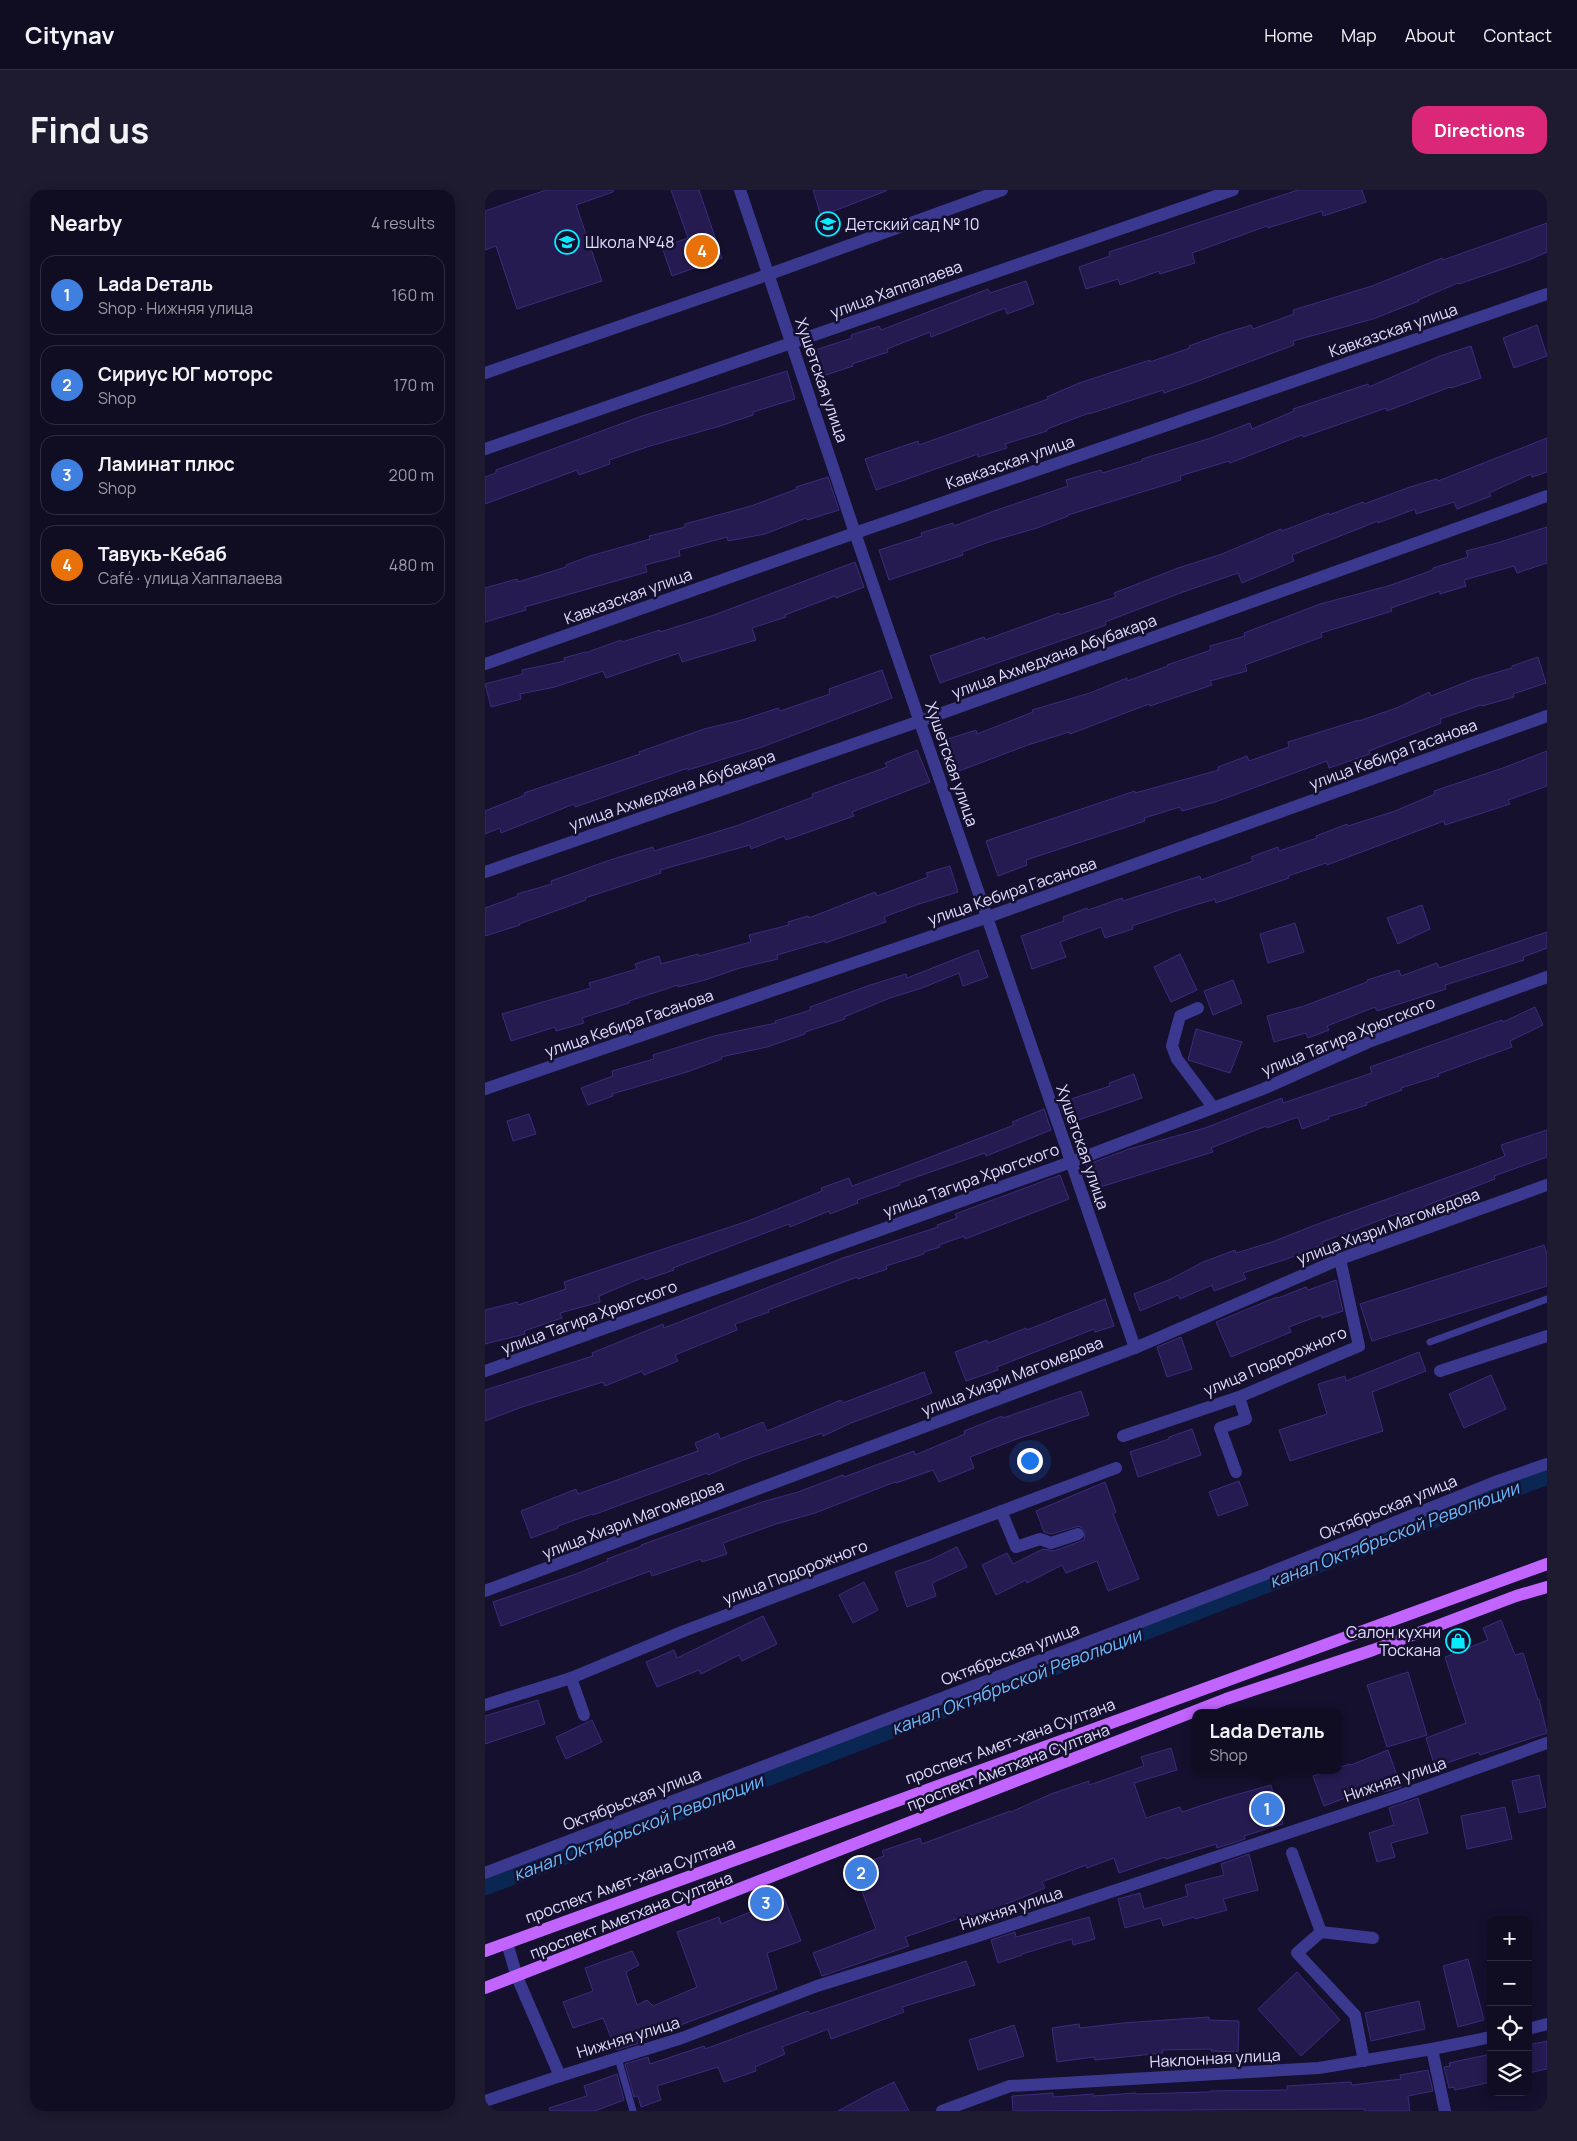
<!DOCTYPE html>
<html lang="en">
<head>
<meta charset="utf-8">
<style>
	body { margin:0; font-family:Manrope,sans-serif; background:#1e1a2f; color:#f1f3f6 }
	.controls { position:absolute; right:15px; bottom:15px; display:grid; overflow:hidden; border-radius:10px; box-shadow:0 2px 12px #0003 }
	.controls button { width:45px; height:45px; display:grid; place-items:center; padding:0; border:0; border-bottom:1px solid #302c40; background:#100c22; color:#f1f3f6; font:25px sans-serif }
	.you { position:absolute; left:544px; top:1270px; width:18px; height:18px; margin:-12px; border:4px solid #fff; border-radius:50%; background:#1a73e8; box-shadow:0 0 0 8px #1a73e833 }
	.badge { display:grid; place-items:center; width:32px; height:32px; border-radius:50%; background:#db2777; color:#fff; font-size:16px; font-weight:700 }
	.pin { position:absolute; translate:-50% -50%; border:2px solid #fff; box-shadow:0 1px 5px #0006 }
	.popup { position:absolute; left:707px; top:1519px; width:150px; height:65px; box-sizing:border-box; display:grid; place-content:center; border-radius:10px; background:#100c22; filter:drop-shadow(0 1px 4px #0005); font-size:16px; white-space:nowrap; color:#9c9ba5 }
	.popup b { font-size:19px; color:#f1f3f6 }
	.popup::after { content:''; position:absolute; left:50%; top:100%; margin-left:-10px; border:10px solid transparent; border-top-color:#100c22 }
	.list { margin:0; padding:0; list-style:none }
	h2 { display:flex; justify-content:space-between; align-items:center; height:65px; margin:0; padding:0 20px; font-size:21px }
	h2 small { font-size:16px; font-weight:400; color:#9c9ba5 }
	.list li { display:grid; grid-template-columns:32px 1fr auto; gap:15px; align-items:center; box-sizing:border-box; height:80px; margin:0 10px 10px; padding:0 10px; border:1px solid #302c40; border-radius:15px }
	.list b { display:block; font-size:19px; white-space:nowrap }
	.list p { margin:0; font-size:16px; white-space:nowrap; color:#9c9ba5 }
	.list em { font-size:16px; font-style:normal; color:#9c9ba5 }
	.icon { flex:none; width:28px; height:28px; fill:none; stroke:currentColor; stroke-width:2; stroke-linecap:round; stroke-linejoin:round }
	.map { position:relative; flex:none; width:1062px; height:1921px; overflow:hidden; border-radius:15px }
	header { display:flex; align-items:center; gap:30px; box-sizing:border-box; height:70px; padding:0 25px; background:#100c22; border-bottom:1px solid #302c40 }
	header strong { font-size:24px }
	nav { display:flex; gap:28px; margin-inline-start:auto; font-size:18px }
	.intro { display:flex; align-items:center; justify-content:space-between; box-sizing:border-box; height:120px; padding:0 30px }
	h1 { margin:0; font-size:35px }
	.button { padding:12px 22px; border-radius:15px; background:#db2777; color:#fff; font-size:18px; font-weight:700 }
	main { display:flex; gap:30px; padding:0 30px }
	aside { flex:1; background:#100c22; border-radius:15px; box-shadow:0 2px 12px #0003 }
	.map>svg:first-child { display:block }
</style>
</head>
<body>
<header>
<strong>Citynav</strong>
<nav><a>Home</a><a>Map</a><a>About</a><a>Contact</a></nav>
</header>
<div class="intro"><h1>Find us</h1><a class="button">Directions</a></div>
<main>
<aside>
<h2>Nearby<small>4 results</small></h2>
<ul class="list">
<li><span class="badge" style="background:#3f7fe0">1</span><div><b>Lada Dеталь</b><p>Shop · Нижняя улица</p></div><em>160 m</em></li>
<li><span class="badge" style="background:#3f7fe0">2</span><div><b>Сириус ЮГ моторс</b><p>Shop</p></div><em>170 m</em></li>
<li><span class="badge" style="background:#3f7fe0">3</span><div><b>Ламинат плюс</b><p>Shop</p></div><em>200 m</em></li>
<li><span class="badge" style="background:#e8710a">4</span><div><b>Тавукъ-Кебаб</b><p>Café · улица Хаппалаева</p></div><em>480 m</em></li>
</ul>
</aside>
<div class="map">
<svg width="1062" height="1921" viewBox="0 0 1062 1921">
	<rect width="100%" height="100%" fill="#15102e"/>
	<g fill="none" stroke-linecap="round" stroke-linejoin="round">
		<path stroke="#0a2653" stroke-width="19" d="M0 1696 1062 1285"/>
	</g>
	<g fill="#251b50" stroke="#3b2c7d">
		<path d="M61 0H128V2L91 15 117 91 32 119 11 56 0 60V21Z"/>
		<path d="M186 0H214L237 68 187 86 177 57 203 48Z"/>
		<path d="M328 0H401V1L336 26Z"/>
		<path d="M813 0H877L881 12 838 26 837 21 783 38 782 36 707 63 710 73 675 84 674 81 635 95 633 89 601 99 594 77 625 66 624 62Z"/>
		<path d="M1062 33V62L1044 70 974 94 973 93 933 110 934 111 888 129 808 151 809 155 716 190 679 203 678 200 604 224V223L562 239V241L520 254 522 258 493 267V264L391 300 380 269 433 251 434 255 563 209 562 207 594 193 665 170V172L705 158 704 156 737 144 766 135 768 139 809 124 808 120 887 96 957 68 958 70Z"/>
		<path d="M541 91 549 114 522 124 520 118 446 147 445 142 402 159 403 162 367 174 368 176 338 186 330 160 367 148 366 145 394 136 396 140 503 99 505 103Z"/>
		<path d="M1052 135 1062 166 1029 178 1018 148Z"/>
		<path d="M986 156 996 188 966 198 965 197 902 221 901 218 818 247 817 245 745 273 744 271 695 286 696 290 583 325V326L552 338 507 351 477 362 478 365 404 390 394 360 437 346 436 343 468 333 469 336 509 321 583 296 581 290 616 280 617 283 657 271V269L726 248 765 233 767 239 809 221 808 219 883 194 884 197 955 166Z"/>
		<path d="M302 181 310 209 268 222V225L235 236 165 256 124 270 125 274 94 285 92 280 0 314V287L11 283V280L157 226Z"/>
		<path d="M1062 248V282L1047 287 1046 284 1004 303 1006 306 972 319 969 312 931 324 930 319 893 333V331L807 365 809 371 757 393 753 383 698 402 620 432 621 435 455 493 445 466 499 447 500 450 574 423 575 425 631 407 629 403 693 378 737 364 796 339 797 341 844 323V325L878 312 879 314 925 297 952 289 953 291Z"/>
		<path d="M343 287 354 320 322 330 321 328 280 344 243 351 242 347 194 360 195 366 160 375 162 382 40 417 41 420 0 432V398L32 389 33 392 81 377V375L105 366 165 349 164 346 200 337V334L266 316 312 299 311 297Z"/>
		<path d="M1062 337V373L1032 383 1029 376 979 390 981 396 955 404V401L906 418 907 421 836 443 837 447 760 475 762 481 725 491 727 495 665 516 664 514 585 544 584 542 543 555 474 581 463 549 491 540 492 544 548 522 547 520 605 503 642 488V491L683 476 682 475 726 460 725 456 760 446 759 443 835 414 903 396 948 380V378L983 367 981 361 1012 353Z"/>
		<path d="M370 372 379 397 351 408 350 406 300 425 301 427 267 438 271 450 197 472 194 463 121 488 118 481 70 497 35 504 36 509 6 517 0 494 38 484 37 480 80 471 79 468 100 462V463L136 450 137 452 175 440V442L229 425Z"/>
		<path d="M1053 467 1061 493 1028 504 1029 507 997 516 996 515 955 529 956 533 884 561 885 564 844 578 842 571 730 612 697 621 695 617 659 628 660 631 541 670 542 675 513 686 501 651 650 601V603L734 580 733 577 762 566 764 571 804 557 803 552 874 530V531L914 517 944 502 946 506 989 489 1027 478V476Z"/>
		<path d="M397 480 407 508 277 557 203 580V578L90 617 89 614 16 643 15 638 0 644V621L40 605 39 603 155 564 154 562 219 539 257 530 293 518 295 521 345 504 344 499Z"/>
		<path d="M432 560 445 592 367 622 369 626 301 650 299 646 266 659 265 655 175 680 176 683 100 708 101 710 34 734 35 735 0 746V718L33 706 32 704 67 694 66 691 128 669 168 657 169 661 251 636 328 607 327 604 402 577 400 573Z"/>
		<path d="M1062 561V596L1023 610 1025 614 960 635 959 631 842 675 841 673 803 686 804 688 731 713 730 709 694 720 647 736 648 739 620 748 616 737 575 752 581 767 547 779 536 746 579 731 578 727 602 718 603 720 637 708 638 711 715 686 716 690 768 671 766 667 793 657 794 661 832 648 831 646 862 634 863 636 910 621 950 604 949 601 1018 578Z"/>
		<path d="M465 676 473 702 434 714 399 727 401 732 340 753V751L292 765 293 769 255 778 220 790 193 797V795L144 811V813L97 828 99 833 71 841 70 837 26 851 17 824 106 798 104 793 152 779 150 774 174 766 176 774 213 764 214 766 266 752 264 745 304 735 303 732 323 726 324 728 390 702 392 706 443 687 441 683Z"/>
		<path d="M937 715 945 739 913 754 902 728Z"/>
		<path d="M810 733 819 762 783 773 775 744Z"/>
		<path d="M1062 742V758L1038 767 1039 770 960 795 961 799 933 808 892 821 890 817 842 836 844 840 823 848 821 843 789 852 782 826 819 816 882 792V790L914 780 916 786 952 773 954 778Z"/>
		<path d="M493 760 503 787 478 796 474 783 437 798 405 808 359 827 360 829 320 842V844L282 857 236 867 237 869 202 882 127 904 128 906 103 915 96 898 128 886 127 881 169 869 168 865 229 846 291 833 290 831 326 820 325 817 385 795 421 784 422 788Z"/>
		<path d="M695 764 712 800 686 812 669 777Z"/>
		<path d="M748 790 757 813 728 825 719 801Z"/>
		<path d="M1050 817 1058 835 1025 851 1027 857 953 884 954 886 916 898 917 900 881 913 882 915 843 927 844 929 817 939 813 927 782 938 781 936 726 958 728 962 609 999 601 975 644 959 720 938 797 908 798 913 887 883 885 877 1017 830 1018 832Z"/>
		<path d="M711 839 757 852 745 883 703 870Z"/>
		<path d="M649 884 657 908 582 934 574 913 625 896 624 893Z"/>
		<path d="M559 919 566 940 501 966 500 963 414 993 415 995 372 1010 373 1013 345 1024 344 1021 305 1037 304 1034 188 1078 189 1080 160 1090 159 1087 114 1106 115 1112 75 1123 77 1128 39 1141 40 1144 0 1154V1120L32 1112 33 1115 81 1099 79 1092 263 1031 337 1001 336 998 364 988 367 996 422 976 529 935 527 932Z"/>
		<path d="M44 924 51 944 28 951 22 931Z"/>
		<path d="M1062 940V967L1009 986 1010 989 940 1016V1018L915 1026 914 1023 837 1052 838 1054 805 1068 758 1083 761 1089 729 1101 727 1095 695 1109 693 1105 655 1121 649 1104 686 1089 718 1072 750 1060 751 1063 787 1052 830 1035 986 979 1020 966 1016 955Z"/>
		<path d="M575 985 584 1009 480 1049 479 1046 454 1055 455 1057 439 1062V1064L401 1076 402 1079 373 1089 372 1087 283 1120 284 1122 250 1134 252 1140 190 1165 193 1171 159 1185 157 1181 120 1196 118 1192 37 1217 0 1231V1200L108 1166 107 1163 178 1134 179 1138 358 1068 453 1037 452 1035 472 1028 470 1024Z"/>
		<path d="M1059 1055 1062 1065V1096L887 1151 875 1114Z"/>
		<path d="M851 1090 858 1121 837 1128 836 1125 804 1137 806 1142 746 1167 731 1132 792 1107 793 1108 821 1097 823 1100Z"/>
		<path d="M620 1109 629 1136 610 1142 609 1139 512 1177 513 1180 481 1191 470 1162 502 1150 503 1153 541 1138 542 1140Z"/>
		<path d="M696 1147 707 1179 682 1187 672 1157Z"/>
		<path d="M934 1162 941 1181 887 1202 898 1241 805 1271 794 1240 842 1224 833 1194 860 1186 861 1191Z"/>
		<path d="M439 1182 447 1203 366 1233 338 1246 337 1243 261 1269 223 1285 222 1283 108 1325 107 1324 73 1336V1338L46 1348 36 1321 91 1299 93 1304 213 1261 210 1253 233 1243 235 1249 278 1232 282 1241 356 1210 358 1213Z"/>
		<path d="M1006 1185 1021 1219 979 1238 964 1204Z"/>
		<path d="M596 1201 604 1225 532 1249 485 1267 489 1278 454 1292 448 1280 411 1293 410 1292 330 1323 291 1334 238 1353 242 1364 217 1372 216 1369 167 1386 165 1381 16 1436 8 1412 91 1384 123 1371 122 1369 157 1356 156 1355 277 1312 313 1302 358 1285 359 1287 429 1261 430 1265 480 1244 479 1241 517 1226 518 1228Z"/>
		<path d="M707 1239 716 1265 653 1287 645 1262 684 1249V1247Z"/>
		<path d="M754 1291 763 1315 733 1326 724 1302Z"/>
		<path d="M620 1292 631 1322 628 1324 654 1389 623 1401 612 1371 581 1383 577 1375 542 1393 541 1390 511 1405 497 1375 522 1363 528 1374 558 1359 569 1361 599 1350 600 1341 594 1336 566 1344 559 1342 551 1321Z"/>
		<path d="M472 1357 482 1377 447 1393 451 1406 422 1417 410 1382 445 1370Z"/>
		<path d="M379 1392 393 1420 368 1433 354 1405Z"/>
		<path d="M278 1426 292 1454 257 1471 254 1465 216 1484 214 1480 172 1497 161 1472 189 1460 192 1468Z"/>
		<path d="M1016 1430 1030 1465 1038 1463 1053 1510 1054 1509 1062 1543 995 1565 994 1562 950 1577 941 1548 981 1533 960 1467 1003 1450 998 1438Z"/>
		<path d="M923 1482 942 1545 902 1557 882 1495Z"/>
		<path d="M53 1510 60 1534 0 1554V1526Z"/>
		<path d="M107 1530 117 1552 81 1569 71 1547Z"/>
		<path d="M686 1558 692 1580 649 1593 661 1628 695 1617 697 1622 736 1609 786 1595 798 1634 759 1646 760 1649 732 1658 731 1654 681 1669 680 1667 634 1683 629 1668 602 1678 601 1675 557 1692 560 1698 519 1715 524 1727 491 1736 486 1724 420 1747 424 1756 337 1786 328 1763 391 1739 368 1677 399 1666 397 1661 435 1648 437 1654 525 1621 526 1622 566 1604 604 1591V1595L659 1576 656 1567Z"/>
		<path d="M903 1560 916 1597 899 1602 898 1599 879 1604 878 1601 839 1616 828 1586 845 1580H853V1578L865 1574 866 1575Z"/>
		<path d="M1054 1585 1061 1617 1034 1623 1027 1591Z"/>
		<path d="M933 1608 943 1643 906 1653 910 1667 892 1672 884 1643 909 1635 904 1618Z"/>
		<path d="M1020 1617 1027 1649 982 1659 976 1626Z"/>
		<path d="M764 1664 773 1700 738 1709 742 1720 710 1729 709 1727 678 1736 676 1728 640 1738 633 1709 655 1703 659 1719 703 1706 700 1695 739 1685 736 1674Z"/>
		<path d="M299 1708 316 1751 282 1763 292 1799 158 1849V1852L131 1860 118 1828 88 1838 78 1812 108 1801 100 1778 147 1761 154 1775 141 1782 152 1815 162 1810 168 1816 212 1797 192 1742 234 1727 236 1734Z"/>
		<path d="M604 1727 610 1749 588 1755 587 1749 537 1764V1765L513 1773 506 1750 530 1742 531 1747Z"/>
		<path d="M983 1769 999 1830 973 1837 958 1776Z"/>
		<path d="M481 1771 490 1795 417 1817 419 1822 346 1849 343 1839 297 1857 300 1864 270 1877 271 1881 239 1892 233 1877 172 1896 176 1910 156 1917 153 1906 149 1907 140 1874 163 1867 165 1874 219 1856 220 1859 323 1821 325 1824Z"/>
		<path d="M812 1782 855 1830 816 1866 773 1819Z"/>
		<path d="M934 1811 940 1839 886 1851 880 1823Z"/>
		<path d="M724 1827V1830L754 1831 753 1862 726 1861 727 1859 677 1860 678 1863 610 1870 609 1867 572 1872 567 1838 594 1834 595 1838 638 1833Z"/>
		<path d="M529 1835 539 1866 493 1880 484 1850Z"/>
		<path d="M1062 1851V1879L1043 1883V1855Z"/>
		<path d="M1006 1864V1892L970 1900 969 1897 964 1898 959 1877 965 1876 964 1873Z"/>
		<path d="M943 1880 948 1901 923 1906 925 1921H880L879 1919 528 1921 527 1906 568 1903V1907L608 1904V1906L651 1903V1904L725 1902V1901L802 1900V1896L866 1892 867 1895 916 1889 915 1885Z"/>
		<path d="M132 1884 139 1910 110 1921H65L64 1918 102 1906 99 1896Z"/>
		<path d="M409 1892 424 1921H353L388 1902Z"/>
	</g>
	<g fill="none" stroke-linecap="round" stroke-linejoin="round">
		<g stroke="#3b398f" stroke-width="7">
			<path d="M945 1152 1062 1109"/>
			<path d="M133 1868 148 1921"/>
		</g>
		<g stroke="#3b398f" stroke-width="12">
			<path d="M255 0 370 343 650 1158"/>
			<path d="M0 183 282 85 517 0"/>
			<path d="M0 259 748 0"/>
			<path d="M0 474 370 343 1062 104"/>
			<path d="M0 682 435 531 1062 306"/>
			<path d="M713 818 695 826 687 856 692 869 728 917"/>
			<path d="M0 899 503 727 1062 526"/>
			<path d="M0 1181 586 972 778 899 886 851 1062 787"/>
			<path d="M955 1181 1062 1146"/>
			<path d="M638 1246 754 1207 874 1156 855 1069"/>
			<path d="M751 1282 735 1238 761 1229 754 1207"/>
			<path d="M516 1321 531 1357 555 1349 566 1353 593 1344"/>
			<path d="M0 1401 650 1158 855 1069 1062 995"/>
			<path d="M86 1488 99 1525"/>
			<path d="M0 1515 86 1488 199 1441 631 1278"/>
			<path d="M807 1663 836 1742"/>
			<path d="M0 1683 781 1384 1010 1292 1062 1274"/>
			<path d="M22 1753 32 1787 75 1886"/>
			<path d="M1043 1839 1062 1834"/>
			<path d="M947 1859 960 1921"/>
			<path d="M879 1871 870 1825 812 1763 836 1742 888 1748"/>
			<path d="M0 1911 75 1886 197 1848 332 1796 490 1747 914 1606 1062 1553"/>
			<path d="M457 1921 525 1896 834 1878 947 1859 1006 1847"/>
		</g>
		<g stroke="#c264ff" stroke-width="12">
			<path d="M0 1761 1062 1374"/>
			<path d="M0 1798 741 1509 888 1460 1031 1406 1062 1397"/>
		</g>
	</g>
	<defs>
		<g id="school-ring" transform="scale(1.25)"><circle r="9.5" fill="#15102e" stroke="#09eaff" stroke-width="1.5"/><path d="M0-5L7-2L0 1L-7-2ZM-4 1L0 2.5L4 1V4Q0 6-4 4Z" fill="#09eaff"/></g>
		<g id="shop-ring" transform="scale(1.25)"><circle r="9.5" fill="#15102e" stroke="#09eaff" stroke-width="1.5"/><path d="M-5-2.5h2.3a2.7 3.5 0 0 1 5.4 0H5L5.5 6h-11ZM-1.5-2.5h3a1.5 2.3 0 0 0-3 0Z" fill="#09eaff"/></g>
	</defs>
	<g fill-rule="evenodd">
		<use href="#school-ring" x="343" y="34"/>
		<use href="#school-ring" x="82" y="52"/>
		<use href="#shop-ring" x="973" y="1451"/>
	</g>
	<g text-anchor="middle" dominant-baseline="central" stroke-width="5" stroke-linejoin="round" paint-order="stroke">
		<g font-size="16" fill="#e0ddff" stroke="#15102e" text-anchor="start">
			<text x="360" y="34">Детский сад № 10</text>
			<text x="100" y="52">Школа №48</text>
			<text x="956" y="1442" text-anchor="end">Салон кухни<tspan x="956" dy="18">Тоскана</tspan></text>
		</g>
		<g font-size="16" fill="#e0ddff" stroke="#15102e">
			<text transform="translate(411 99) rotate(-20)">улица Хаппалаева</text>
			<text transform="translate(908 140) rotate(-19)">Кавказская улица</text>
			<text transform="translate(337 190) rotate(71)">Хушетская улица</text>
			<text transform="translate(525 272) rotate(-19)">Кавказская улица</text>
			<text transform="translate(143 406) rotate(-20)">Кавказская улица</text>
			<text transform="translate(569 466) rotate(-20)">улица Ахмедхана Абубакара</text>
			<text transform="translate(908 564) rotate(-20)">улица Кебира Гасанова</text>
			<text transform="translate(467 574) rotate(71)">Хушетская улица</text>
			<text transform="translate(187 600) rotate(-19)">улица Ахмедхана Абубакара</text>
			<text transform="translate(527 701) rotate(-19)">улица Кебира Гасанова</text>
			<text transform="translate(144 833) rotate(-19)">улица Кебира Гасанова</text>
			<text transform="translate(863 846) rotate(-22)">улица Тагира Хрюгского</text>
			<text transform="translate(598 957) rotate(71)">Хушетская улица</text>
			<text transform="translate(486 990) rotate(-20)">улица Тагира Хрюгского</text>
			<text transform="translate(903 1036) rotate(-20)">улица Хизри Магомедова</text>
			<text transform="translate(104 1127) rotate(-20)">улица Тагира Хрюгского</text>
			<text transform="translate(790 1171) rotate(-23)">улица Подорожного</text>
			<text transform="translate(527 1186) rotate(-21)">улица Хизри Магомедова</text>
			<text transform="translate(903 1317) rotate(-22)">Октябрьская улица</text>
			<text transform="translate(148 1329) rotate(-21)">улица Хизри Магомедова</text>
			<text transform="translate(310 1382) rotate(-21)">улица Подорожного</text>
			<text transform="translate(525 1464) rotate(-21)">Октябрьская улица</text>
			<text transform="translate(525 1551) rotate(-20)">проспект Амет-хана Султана</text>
			<text transform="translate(523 1577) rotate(-21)">проспект Аметхана Султана</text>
			<text transform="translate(910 1589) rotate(-19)">Нижняя улица</text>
			<text transform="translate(147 1609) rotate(-21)">Октябрьская улица</text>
			<text transform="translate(145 1690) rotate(-20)">проспект Амет-хана Султана</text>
			<text transform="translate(526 1718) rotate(-18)">Нижняя улица</text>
			<text transform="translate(146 1725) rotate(-21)">проспект Аметхана Султана</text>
			<text transform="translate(143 1847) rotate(-17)">Нижняя улица</text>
			<text transform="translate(730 1868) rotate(-3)">Наклонная улица</text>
		</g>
		<g font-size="18" font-style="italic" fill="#6bbdff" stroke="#15102e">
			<text transform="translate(909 1344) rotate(-21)">канал Октябрьской Революции</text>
			<text transform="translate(531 1491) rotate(-21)">канал Октябрьской Революции</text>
			<text transform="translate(153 1637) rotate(-21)">канал Октябрьской Революции</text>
		</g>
	</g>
</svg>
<div class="controls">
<button>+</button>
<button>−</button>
<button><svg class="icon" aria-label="locate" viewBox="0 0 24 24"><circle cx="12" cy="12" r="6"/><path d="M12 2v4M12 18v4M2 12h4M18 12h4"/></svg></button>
<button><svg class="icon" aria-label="layers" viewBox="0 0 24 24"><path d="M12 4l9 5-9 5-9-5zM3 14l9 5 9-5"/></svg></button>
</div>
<div class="you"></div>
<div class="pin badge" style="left:782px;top:1619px;background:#3f7fe0">1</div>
<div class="popup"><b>Lada Dеталь</b>Shop</div>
<div class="pin badge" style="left:376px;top:1683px;background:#3f7fe0">2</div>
<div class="pin badge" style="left:281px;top:1713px;background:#3f7fe0">3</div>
<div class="pin badge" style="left:217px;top:61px;background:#e8710a">4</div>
</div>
</main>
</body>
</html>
